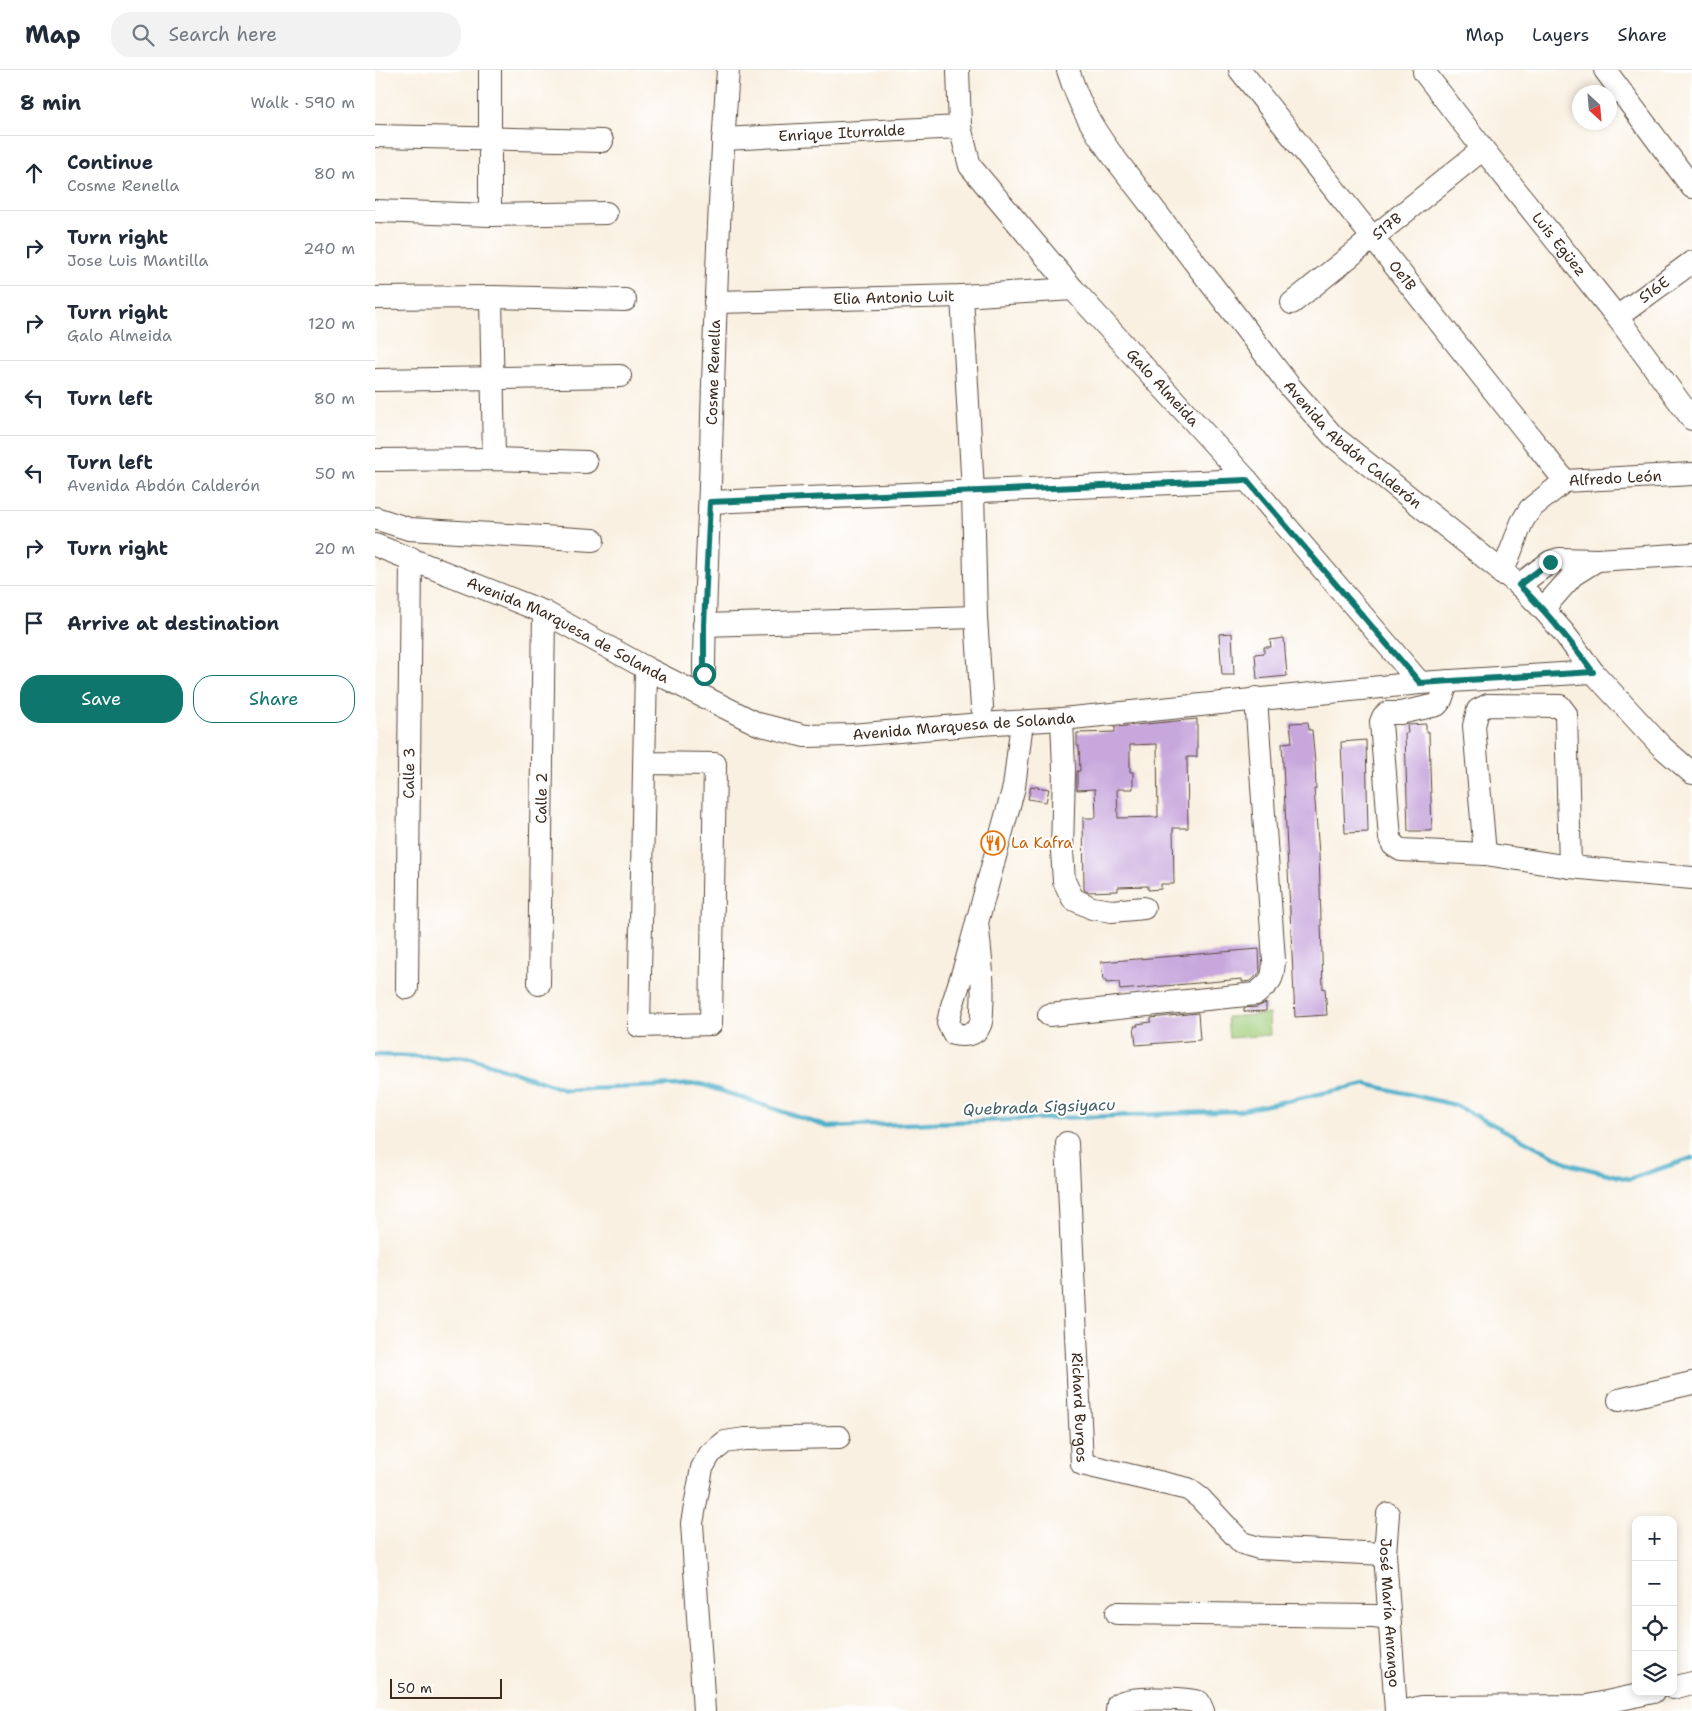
<!DOCTYPE html>
<html lang="en">
<head>
<meta charset="utf-8">
<style>
	body { margin:0; font-family:"Shantell Sans",sans-serif; background:#f2f2f3; color:#1f2937 }
	.controls { position:absolute; right:15px; bottom:15px; display:grid; overflow:hidden; border-radius:10px; box-shadow:0 2px 8px #0003 }
	.controls button { width:45px; height:45px; display:grid; place-items:center; padding:0; border:0; border-bottom:1px solid #e0e1e3; background:#fff; color:#1f2937; font:25px sans-serif }
	.compass { position:absolute; left:1197px; top:15px; width:45px; height:45px; border-radius:50%; background:#fff; box-shadow:0 2px 8px #0003; rotate:154deg }
	.scale { position:absolute; left:15px; bottom:12px; width:112px; box-sizing:border-box; padding-left:5px; border:2px solid #3b2a1e; border-top:0; font-size:14px; line-height:18px; white-space:nowrap; color:#3b2a1e; -webkit-text-stroke:4px #fff; paint-order:stroke }
	.stop { position:absolute; width:15px; height:15px; margin:-11px; border:4px solid #0f766e; border-radius:50%; background:#fff }
	.stop.end { background:#0f766e; border-color:#fff; box-shadow:0 1px 5px #0008 }
	.list { margin:0; padding:0; list-style:none }
	h2 { display:flex; justify-content:space-between; align-items:center; height:65px; margin:0; padding:0 20px; font-size:21px }
	h2 small { font-size:16px; font-weight:400; color:#747a83 }
	.list li { display:grid; grid-template-columns:32px 1fr auto; gap:15px; align-items:center; box-sizing:border-box; height:75px; padding:0 20px; border-top:1px solid #e0e1e3 }
	.list b { display:block; font-size:19px; white-space:nowrap }
	.list p { margin:0; font-size:16px; white-space:nowrap; color:#747a83 }
	.list em { font-size:16px; font-style:normal; color:#747a83 }
	.actions { display:flex; gap:10px; padding:15px 20px }
	.actions a { flex:1; padding:11px 0; border:1px solid #0f766e; border-radius:20px; text-align:center; font-size:18px; color:#0f766e }
	.actions .main { background:#0f766e; color:#fff }
	.icon { flex:none; width:28px; height:28px; fill:none; stroke:currentColor; stroke-width:2; stroke-linecap:round; stroke-linejoin:round }
	.map { position:relative; flex:none; width:1317px; height:1641px; overflow:hidden }
	header { display:flex; align-items:center; gap:30px; box-sizing:border-box; height:70px; padding:0 25px; background:#fff; border-bottom:1px solid #e0e1e3 }
	header strong { font-size:24px }
	nav { display:flex; gap:28px; margin-inline-start:auto; font-size:18px }
	.search { width:350px; height:45px; background:#f2f2f3; display:flex; align-items:center; gap:12px; box-sizing:border-box; padding:0 18px; border-radius:20px; color:#747a83; font-size:19px }
	main { display:flex }
	aside { flex:1; background:#fff }
	.map>svg:first-child { display:block }
</style>
</head>
<body>
<header>
<strong>Map</strong>
<div class="search"><svg class="icon" aria-label="search" viewBox="0 0 24 24"><circle cx="10" cy="10" r="6"/><path d="M15 15l6 6"/></svg>Search here</div>
<nav><a>Map</a><a>Layers</a><a>Share</a></nav>
</header>
<main>
<aside>
<h2>8 min<small>Walk · 590 m</small></h2>
<ul class="list">
<li><svg class="icon" aria-label="ahead" viewBox="0 0 24 24"><path d="M12 20V5M6 11l6-6 6 6"/></svg><div><b>Continue</b><p>Cosme Renella</p></div><em>80 m</em></li>
<li><svg class="icon" aria-label="right" viewBox="0 0 24 24"><path d="M7 20v-9h11M14 6l5 5-5 5"/></svg><div><b>Turn right</b><p>Jose Luis Mantilla</p></div><em>240 m</em></li>
<li><svg class="icon" aria-label="right" viewBox="0 0 24 24"><path d="M7 20v-9h11M14 6l5 5-5 5"/></svg><div><b>Turn right</b><p>Galo Almeida</p></div><em>120 m</em></li>
<li><svg class="icon" aria-label="left" viewBox="0 0 24 24"><path d="M17 20v-9H6M10 6l-5 5 5 5"/></svg><div><b>Turn left</b></div><em>80 m</em></li>
<li><svg class="icon" aria-label="left" viewBox="0 0 24 24"><path d="M17 20v-9H6M10 6l-5 5 5 5"/></svg><div><b>Turn left</b><p>Avenida Abdón Calderón</p></div><em>50 m</em></li>
<li><svg class="icon" aria-label="right" viewBox="0 0 24 24"><path d="M7 20v-9h11M14 6l5 5-5 5"/></svg><div><b>Turn right</b></div><em>20 m</em></li>
<li><svg class="icon" aria-label="arrive" viewBox="0 0 24 24"><path d="M6 21V4h12l-3 4 3 4H6"/></svg><div><b>Arrive at destination</b></div></li>
</ul>
<div class="actions"><a class="main">Save</a><a>Share</a></div>
</aside>
<div class="map">
<svg width="1317" height="1641" viewBox="0 0 1317 1641">
	<rect width="100%" height="100%" fill="#fff"/>
	<filter id="ink" filterUnits="userSpaceOnUse"><feTurbulence type="fractalNoise" baseFrequency=".02" numOctaves="2"/><feDisplacementMap in="SourceGraphic" scale="10" xChannelSelector="R" yChannelSelector="G"/><feConvolveMatrix kernelMatrix="1 2 1 2 8 2 1 2 1" color-interpolation-filters="sRGB"/></filter>
	<filter id="wash" filterUnits="userSpaceOnUse"><feTurbulence type="fractalNoise" baseFrequency=".0096" numOctaves="4" result="noise"/><feDisplacementMap in="SourceGraphic" scale="20" xChannelSelector="R" yChannelSelector="G"/><feGaussianBlur stdDeviation="1.12" result="paint"/><feColorMatrix in="noise" values="0 0 0 0 0 0 0 0 0 0 0 0 0 0 0 0 0 1.4 0 .05"/><feComposite in="paint" operator="in"/></filter>
	<g filter="url(#wash)">
		<rect width="100%" height="100%" fill="#f9f0e1"/>
		<path fill="#a1ce7b" stroke="#6e7c4c" d="M894 944 895 965 854 968 852 947Z"/>
		<g fill="none" stroke-linecap="round" stroke-linejoin="round">
			<path stroke="#48adc7" stroke-width="4.5" d="M0 985 96 988 191 1020 326 1014 453 1057 864 1041 991 1014 1080 1035 1197 1095 1254 1109 1317 1088"/>
		</g>
		<g id="blocks">
			<g fill="#c8a7dd" fill-rule="evenodd">
				<path d="M857 563 859 605H847L844 564Z"/>
				<path d="M909 568 912 606 882 609 880 584 889 583V577H896L895 570Z"/>
				<path d="M822 649V687H812L813 758H798L799 814H786V819L773 820V816L743 817V821L713 822 709 820 708 748H721L720 719 702 720V701H705L704 676H702V663L740 662V657ZM782 674 783 747 743 748 742 719H758V702H755V675Z"/>
				<path d="M933 652 934 660H937L940 693 941 719H939L944 784 948 919 950 918 952 945 920 947 907 673 917 672 915 653Z"/>
				<path d="M1051 654V662H1054L1057 761H1033L1030 663H1033L1032 655Z"/>
				<path d="M991 670 993 762 970 763 966 672Z"/>
				<path d="M656 716 674 719 671 732 653 729Z"/>
				<path d="M884 879 885 902 876 911 867 912V909L745 920 744 912 731 913V910H728L726 892Z"/>
				<path d="M891 933V941L869 942V938L882 937Z"/>
				<path d="M823 943 825 970 761 975 759 956H763L762 954 776 952V948Z"/>
			</g>
		</g>
	</g>
	<g filter="url(#ink)">
		<use href="#blocks" fill-opacity="0" stroke="#58483b" stroke-width="1"/>
		<g fill="none" stroke-linecap="round" stroke-linejoin="round">
			<g stroke="#58483b" stroke-width="24">
				<g id="minor">
					<path id="s1" d="M583 0 585 57 595 96 698 219 872 410 1045 613"/>
					<path id="s2" d="M693 0C704 34 714 53 735 82L916 318 958 366 1144 515 1168 539 1189 563 1218 602 1286 676 1317 703"/>
					<path id="s3" d="M865 0 1190 411"/>
					<path d="M1230 0 1317 117"/>
					<path id="s4" d="M1049 2 1108 79 1242 247 1317 349"/>
					<path d="M0 66 227 71"/>
					<path id="s5" d="M348 69 585 57"/>
					<path d="M0 141 115 145 231 143"/>
					<path d="M115 145V0"/>
					<path d="M587 226 598 421 601 547 607 637"/>
					<path d="M116 227 119 389"/>
					<path d="M0 228 116 227 250 230"/>
					<path id="s6" d="M340 232 587 226 698 219"/>
					<path id="s7" d="M917 233 1108 79"/>
					<path id="s8" d="M1242 247 1317 192"/>
					<path d="M0 310 245 306"/>
					<path d="M0 390 119 389 211 392"/>
					<path d="M335 432 872 410"/>
					<path d="M0 448 34 459 218 470"/>
					<path id="s9" d="M0 475 169 542 271 598 383 654 430 666 477 665 606 654 687 649 1045 613 1218 602"/>
					<path id="s10" d="M1127 504 1147 452 1155 439 1190 411 1317 404"/>
					<path d="M1144 515 1175 492 1184 489 1222 490 1317 484"/>
					<path d="M1168 539 1198 505 1222 490"/>
					<path d="M329 555 601 547"/>
					<path id="s11" d="M329 604C329 541 333 478 335 415 339 277 343 138 353 0"/>
					<path d="M1073 611 1066 630 1062 635 1025 643H1012L1008 647 1006 652 1015 768 1018 775 1026 780 1110 784 1195 797 1317 808"/>
					<path d="M687 649 689 699 687 781 689 811 698 829 717 838 737 841 769 838"/>
					<path d="M269 693 340 694 336 954 264 956 271 598"/>
					<path d="M1110 784 1099 656 1103 640 1113 635 1185 636 1191 644 1195 797"/>
					<path d="M602 851C605 880 609 910 607 940 607 944 607 951 605 955 601 966 588 966 579 964L573 953 576 939 592 889 639 717 647 652"/>
					<path id="s12" d="M164 914 169 542"/>
					<path id="s13" d="M32 918 36 488"/>
					<path d="M674 945 881 924C897 910 898 910 899 890L881 628"/>
					<path id="s14" d="M692 1073 707 1394 813 1419 825 1428 867 1473 884 1478 1010 1484"/>
					<path d="M1244 1330 1317 1313"/>
					<path id="s15" d="M1013 1444 1010 1484 1021 1641"/>
					<path d="M742 1543 999 1546 1014 1548"/>
					<path d="M1298 1618 1317 1613"/>
					<path d="M329 1641 317 1453 327 1398 335 1384 350 1372 370 1369 464 1367"/>
					<path d="M742 1641 743 1634C755 1626 809 1628 824 1632L828 1641"/>
					<path d="M1031 1641 1047 1637 1213 1636 1278 1622"/>
				</g>
			</g>
			<use href="#minor" stroke="#fff" stroke-width="22"/>
		</g>
	</g>
	<g fill="none" stroke-linecap="round" stroke-linejoin="round" filter="url(#ink)">
		<path stroke="#0f766e" stroke-width="6" d="M329 604V555L335 432 872 410 1045 613 1218 602C1195 571 1172 542 1144 515L1175 492"/>
	</g>
	<defs>
		<g id="restaurant-ring" transform="scale(1.25)"><circle r="9.5" fill="#fff" stroke="#e8710a" stroke-width="1.5"/><path d="M-5-6h1v4h1v-4h1v4h1v-4h1v5L-1.5 .5V6h-2V.5L-5-1ZM5-6V6H3V1.5H1.5Q1.5-4 5-6Z" fill="#e8710a"/></g>
	</defs>
	<g fill-rule="evenodd">
		<use href="#restaurant-ring" x="618" y="773"/>
	</g>
	<g text-anchor="middle" dominant-baseline="central" stroke-width="4" stroke-linejoin="round" paint-order="stroke">
		<g font-size="15" fill="#3b2a1e" stroke="#fff">
			<text stroke="none"><textPath href="#s5" startOffset="119">Enrique Iturralde</textPath></text>
			<text stroke="none"><textPath href="#s7" startOffset="122">S17B</textPath></text>
			<text stroke="none"><textPath href="#s4" startOffset="219">Luis Egüez</textPath></text>
			<text stroke="none"><textPath href="#s3" startOffset="262">Oe1B</textPath></text>
			<text stroke="none"><textPath href="#s8" startOffset="46">S16E</textPath></text>
			<text stroke="none"><textPath href="#s6" startOffset="179">Elia Antonio Luit</textPath></text>
			<text stroke="none"><textPath href="#s11" startOffset="302">Cosme Renella</textPath></text>
			<text stroke="none"><textPath href="#s1" startOffset="391">Galo Almeida</textPath></text>
			<text stroke="none"><textPath href="#s2" startOffset="474">Avenida Abdón Calderón</textPath></text>
			<text stroke="none"><textPath href="#s10" startOffset="166">Alfredo León</textPath></text>
			<text stroke="none"><textPath href="#s9" startOffset="211">Avenida Marquesa de Solanda</textPath></text>
			<text stroke="none"><textPath href="#s9" startOffset="631">Avenida Marquesa de Solanda</textPath></text>
			<text stroke="none"><textPath href="#s13" startOffset="215">Calle 3</textPath></text>
			<text stroke="none"><textPath href="#s12" startOffset="186">Calle 2</textPath></text>
			<text stroke="none"><textPath href="#s14" startOffset="265">Richard Burgos</textPath></text>
			<text stroke="none"><textPath href="#s15" startOffset="99">José María Anrango</textPath></text>
		</g>
		<g font-size="15" fill="#c56008" stroke="#fff" text-anchor="start">
			<text x="636" y="773">La Kafra</text>
		</g>
		<g font-size="16" font-style="italic" fill="#405e62" stroke="#fff">
			<text transform="translate(664 1037) rotate(-2)">Quebrada Sigsiyacu</text>
		</g>
	</g>
</svg>
<div class="controls">
<button>+</button>
<button>−</button>
<button><svg class="icon" aria-label="locate" viewBox="0 0 24 24"><circle cx="12" cy="12" r="6"/><path d="M12 2v4M12 18v4M2 12h4M18 12h4"/></svg></button>
<button><svg class="icon" aria-label="layers" viewBox="0 0 24 24"><path d="M12 4l9 5-9 5-9-5zM3 14l9 5 9-5"/></svg></button>
</div>
<svg class="compass" viewBox="-18 -18 36 36"><path d="M0-13l5 13h-10z" fill="#e53935"/><path d="M0 13l5-13h-10z" fill="#747a83"/></svg>
<div class="scale">50 m</div>
<div class="stop" style="left:329px;top:604px"></div>
<div class="stop end" style="left:1175px;top:492px"></div>
</div>
</main>
</body>
</html>
